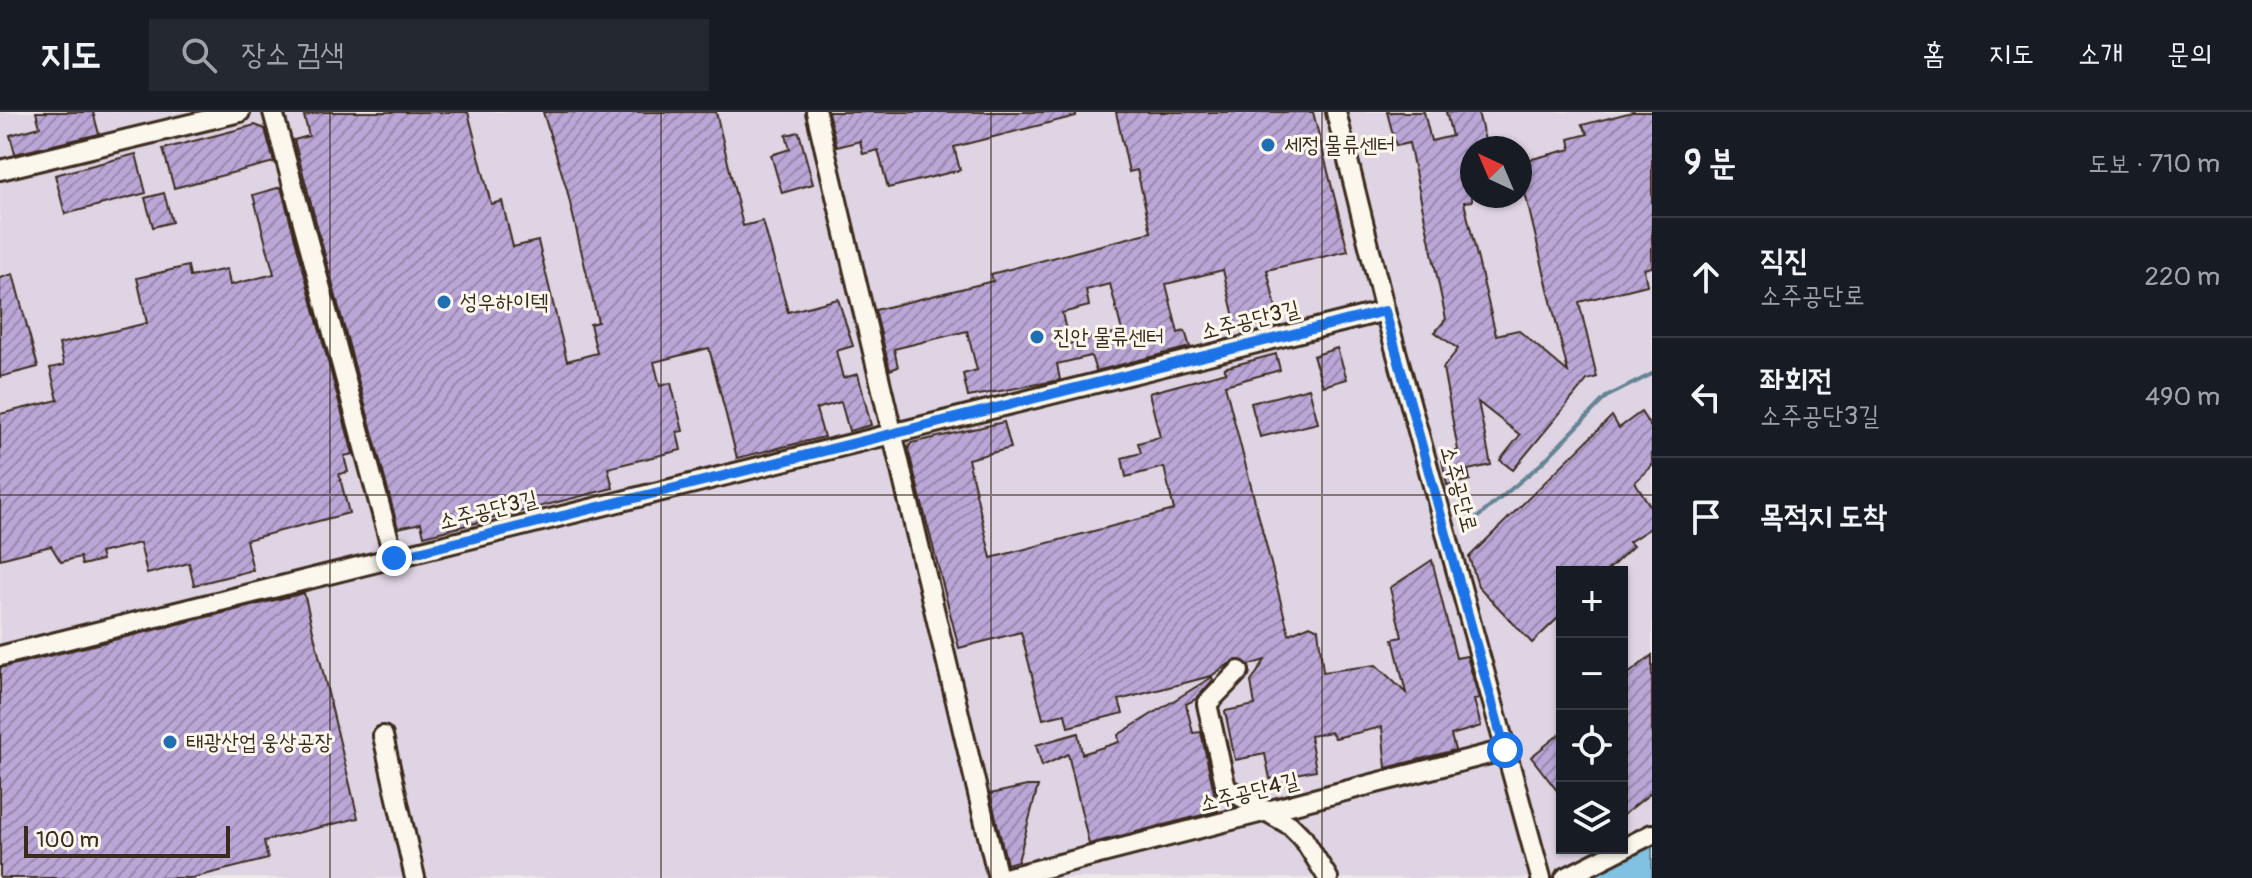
<!DOCTYPE html>
<html lang="ko">
<head>
<meta charset="utf-8">
<style>
	body { margin:0; font-family:Pangolin,"Poor Story",sans-serif; background:#242831; color:#f1f3f6 }
	.controls { position:absolute; right:24px; bottom:24px; display:grid; overflow:hidden; border-radius:0px; box-shadow:0 2px 6px #0004 }
	.controls button { width:72px; height:72px; display:grid; place-items:center; padding:0; border:0; border-bottom:2px solid #363941; background:#171b24; color:#f1f3f6; font:40px sans-serif }
	.compass { position:absolute; left:1460px; top:24px; width:72px; height:72px; border-radius:50%; background:#171b24; box-shadow:0 2px 6px #0004; rotate:316deg }
	.scale { position:absolute; left:24px; bottom:20px; width:206px; box-sizing:border-box; padding-left:8px; border:4px solid #3b2a1e; border-top:0; font-size:22px; line-height:28px; white-space:nowrap; color:#3b2a1e; -webkit-text-stroke:6px #fbf7ec; paint-order:stroke }
	.stop { position:absolute; width:24px; height:24px; margin:-18px; border:6px solid #1a73e8; border-radius:50%; background:#fff }
	.stop.end { background:#1a73e8; border-color:#fff; box-shadow:0 2px 8px #0008 }
	.list { margin:0; padding:0; list-style:none }
	h2 { display:flex; justify-content:space-between; align-items:center; height:104px; margin:0; padding:0 32px; font-size:34px }
	h2 small { font-size:26px; font-weight:400; color:#9ea1a6 }
	.list li { display:grid; grid-template-columns:52px 1fr auto; gap:24px; align-items:center; box-sizing:border-box; height:120px; padding:0 32px; border-top:2px solid #363941 }
	.list b { display:block; font-size:30px; white-space:nowrap }
	.list p { margin:0; font-size:26px; white-space:nowrap; color:#9ea1a6 }
	.list em { font-size:26px; font-style:normal; color:#9ea1a6 }
	.icon { flex:none; width:44px; height:44px; fill:none; stroke:currentColor; stroke-width:2; stroke-linecap:round; stroke-linejoin:round }
	.map { position:relative; flex:none; width:1652px; height:766px; overflow:hidden }
	header { display:flex; align-items:center; gap:48px; box-sizing:border-box; height:112px; padding:0 40px; background:#171b24; border-bottom:2px solid #363941 }
	header strong { font-size:38px }
	nav { display:flex; gap:44px; margin-inline-start:auto; font-size:28px }
	.search { width:560px; height:72px; background:#242831; display:flex; align-items:center; gap:20px; box-sizing:border-box; padding:0 28px; border-radius:0px; color:#9ea1a6; font-size:30px }
	main { display:flex }
	aside { flex:1; background:#171b24 }
	.map>svg:first-child { display:block }
</style>
</head>
<body>
<header>
<strong>지도</strong>
<div class="search"><svg class="icon" aria-label="search" viewBox="0 0 24 24"><circle cx="10" cy="10" r="6"/><path d="M15 15l6 6"/></svg>장소 검색</div>
<nav><a>홈</a><a>지도</a><a>소개</a><a>문의</a></nav>
</header>
<main>
<div class="map">
<svg width="1652" height="766" viewBox="0 0 1652 766">
	<defs>
		<pattern id="building-hatch" width="6" height="6" patternUnits="userSpaceOnUse" patternTransform="scale(2)"><rect width="6" height="6" fill="#bba7d7"/><path d="M-1 1l2-2M0 6l6-6M5 7l2-2" fill="none" stroke="#9988ae"/></pattern>
	</defs>
	<rect width="100%" height="100%" fill="#eee7e8"/>
	<filter id="ink" filterUnits="userSpaceOnUse"><feTurbulence type="fractalNoise" baseFrequency=".0125" numOctaves="2"/><feDisplacementMap in="SourceGraphic" scale="16" xChannelSelector="R" yChannelSelector="G"/><feConvolveMatrix kernelMatrix="1 2 1 2 8 2 1 2 1" color-interpolation-filters="sRGB"/></filter>
	<g filter="url(#ink)">
		<path fill="#dfd4e3" fill-rule="evenodd" d="M0 0H1652V766H0ZM1472 36H1520V84H1472ZM1562 460H1622V736H1562Z"/>
		<path fill="#81c2e2" stroke="#658594" stroke-width="2" d="M1652 729V766H1582Z"/>
		<g fill="none" stroke-linecap="round" stroke-linejoin="round">
			<path stroke="#658594" stroke-width="4" d="M1465 416 1542 351 1606 285 1652 262"/>
		</g>
		<g fill="url(#building-hatch)" stroke="#3b2a1e" stroke-width="2" fill-rule="evenodd">
			<path d="M36 0H93L99 22 15 42 10 23 40 15Z"/>
			<path d="M321 0H468L491 92 502 89 513 135 538 129 567 249 597 241 590 212 598 210 567 78 543 0H716L743 114 763 109 788 200 838 187 853 234 836 239 843 266 858 262 871 313 849 319 841 290 816 297 824 325 737 346 709 236 654 250 660 274 671 271 683 319 677 320 681 338 608 356 613 376 424 424 421 411 398 416 294 28 309 24 304 4Z"/>
			<path d="M828 0H1076V4L954 35 960 58 888 76 878 38 863 42 860 29 837 35Z"/>
			<path d="M1116 0H1313L1348 139 1267 158 1279 208 1237 218 1223 158 1166 172 1178 221 1185 219 1190 235 1096 259 1091 244 1057 252 1060 268 968 285 963 262 977 258 967 219 894 237 898 255 890 258 875 198 993 169 991 162 1151 120 1137 58 1129 60ZM1110 172 1122 219 1069 232 1062 201 1089 194 1086 178Z"/>
			<path d="M1387 0H1424L1431 29 1452 24 1446 0H1478L1487 36H1472V89L1464 90 1496 223 1518 218 1568 260 1521 64 1526 63 1523 53 1529 52 1528 48 1571 37 1569 27 1588 22 1582 13 1632 0H1652V155L1644 157 1647 173 1579 190 1597 265 1587 268 1513 358 1500 348 1520 323 1478 290 1491 353 1468 358 1470 368 1447 373 1442 348 1458 338 1443 256 1458 237 1435 220 1446 207 1409 31 1396 34Z"/>
			<path d="M255 13 265 17 274 50 174 76 163 37Z"/>
			<path d="M799 20 813 72 782 81 771 43 790 37 786 23Z"/>
			<path d="M136 42 146 81 65 102 55 63Z"/>
			<path d="M281 75 353 342 344 344 348 360 339 362 349 401 246 428 253 458 194 473 189 451 147 462 140 431 100 441 102 448 82 453 80 445 61 450 51 434 0 447V302L58 288 50 256 64 253 59 232 147 211 137 166 188 154 190 165 227 157 230 173 274 162 253 83Z"/>
			<path d="M164 81 172 110 153 115 145 86Z"/>
			<path d="M13 162 38 255 0 265V166Z"/>
			<path d="M1337 236 1347 267 1323 274 1313 244Z"/>
			<path d="M1276 242 1280 258 1225 273 1289 522 1310 513 1318 517 1323 560 1376 553 1406 581 1393 527 1402 525 1390 476 1432 448 1456 546 1467 544 1479 587 1474 588 1481 614 1451 623 1455 638 1386 656 1382 615 1335 626 1331 620 1310 624 1316 658 1270 667 1265 642 1235 648 1225 599 1255 593 1251 570 1265 548 1249 553 1235 548 1211 564 1119 588 1123 601 1068 615 1065 602 1043 607 1021 520 959 536 908 337 911 331 1004 310 1011 336 968 347 991 446 1174 398 1164 355 1126 365 1122 346 1141 341 1138 331 1160 325 1149 281 1226 260 1224 256Z"/>
			<path d="M1309 276 1318 311 1260 325 1251 291Z"/>
			<path d="M1641 300 1652 317V354L1635 370 1652 397V415L1629 430 1633 434 1606 460H1562V502L1532 531 1478 474 1469 445 1612 304 1619 316Z"/>
			<path d="M304 481 358 706 264 729 268 747 192 766H0V556Z"/>
			<path d="M1652 543V680L1622 704V567Z"/>
			<path d="M1212 565 1213 568 1196 587 1186 592 1193 621 1201 620 1218 699 1089 732 1068 642 1042 654 1036 633 1078 621 1082 642 1119 630 1118 623Z"/>
			<path d="M1562 620V685L1531 645Z"/>
			<path d="M1027 674H1038L1018 749 1007 752 990 682Z"/>
		</g>
		<g fill="none" stroke-linecap="round" stroke-linejoin="round">
			<g stroke="#3b2a1e" stroke-width="24">
				<g id="minor">
					<path d="M273 0 394 446"/>
					<path d="M816 0 998 766"/>
					<path d="M1336 0 1385 199 1541 766"/>
					<path d="M0 58 240 0"/>
					<path d="M0 544 1385 199"/>
					<path d="M1239 559 1207 592 1226 676 1290 713 1303 726 1328 766"/>
					<path d="M383 624 415 766"/>
					<path d="M1005 766 1505 638"/>
					<path d="M1565 766 1652 722"/>
				</g>
			</g>
			<use href="#minor" stroke="#fbf7ec" stroke-width="18"/>
		</g>
	</g>
	<g fill="none" stroke-linecap="round" stroke-linejoin="round" filter="url(#ink)">
		<path stroke="#1a73e8" stroke-width="10" d="M394 446 1385 199 1505 638"/>
	</g>
	<path fill="none" stroke="#3b2a1e" stroke-width="2" stroke-opacity="0.55" d="M330 0V766M661 0V766M991 0V766M1322 0V766M0 383H1652"/>
	<g fill="#1f6fb2" stroke="#fbf7ec" stroke-width="3">
		<circle cx="1268" cy="33" r="8"/>
		<circle cx="444" cy="190" r="8"/>
		<circle cx="1037" cy="225" r="8"/>
		<circle cx="170" cy="630" r="8"/>
	</g>
	<g text-anchor="middle" dominant-baseline="central" stroke-width="6" stroke-linejoin="round" paint-order="stroke">
		<g font-size="22" fill="#3b2a1e" stroke="#fbf7ec" text-anchor="start">
			<text x="1284" y="33">세정 물류센터</text>
			<text x="460" y="190">성우하이텍</text>
			<text x="1053" y="225">진안 물류센터</text>
			<text x="186" y="630">태광산업 웅상공장</text>
		</g>
		<g font-size="22" fill="#3b2a1e" stroke="#fbf7ec">
			<text transform="translate(1250 208) rotate(-14)">소주공단3길</text>
			<text transform="translate(1459 377) rotate(75)">소주공단로</text>
			<text transform="translate(488 398) rotate(-14)">소주공단3길</text>
			<text transform="translate(1249 680) rotate(-14)">소주공단4길</text>
		</g>
	</g>
</svg>
<div class="controls">
<button>+</button>
<button>−</button>
<button><svg class="icon" aria-label="locate" viewBox="0 0 24 24"><circle cx="12" cy="12" r="6"/><path d="M12 2v4M12 18v4M2 12h4M18 12h4"/></svg></button>
<button><svg class="icon" aria-label="layers" viewBox="0 0 24 24"><path d="M12 4l9 5-9 5-9-5zM3 14l9 5 9-5"/></svg></button>
</div>
<svg class="compass" viewBox="-18 -18 36 36"><path d="M0-13l5 13h-10z" fill="#e53935"/><path d="M0 13l5-13h-10z" fill="#9ea1a6"/></svg>
<div class="scale">100 m</div>
<div class="stop" style="left:1505px;top:638px"></div>
<div class="stop end" style="left:394px;top:446px"></div>
</div>
<aside>
<h2>9 분<small>도보 · 710 m</small></h2>
<ul class="list">
<li><svg class="icon" aria-label="ahead" viewBox="0 0 24 24"><path d="M12 20V5M6 11l6-6 6 6"/></svg><div><b>직진</b><p>소주공단로</p></div><em>220 m</em></li>
<li><svg class="icon" aria-label="left" viewBox="0 0 24 24"><path d="M17 20v-9H6M10 6l-5 5 5 5"/></svg><div><b>좌회전</b><p>소주공단3길</p></div><em>490 m</em></li>
<li><svg class="icon" aria-label="arrive" viewBox="0 0 24 24"><path d="M6 21V4h12l-3 4 3 4H6"/></svg><div><b>목적지 도착</b></div></li>
</ul>
</aside>
</main>
</body>
</html>
